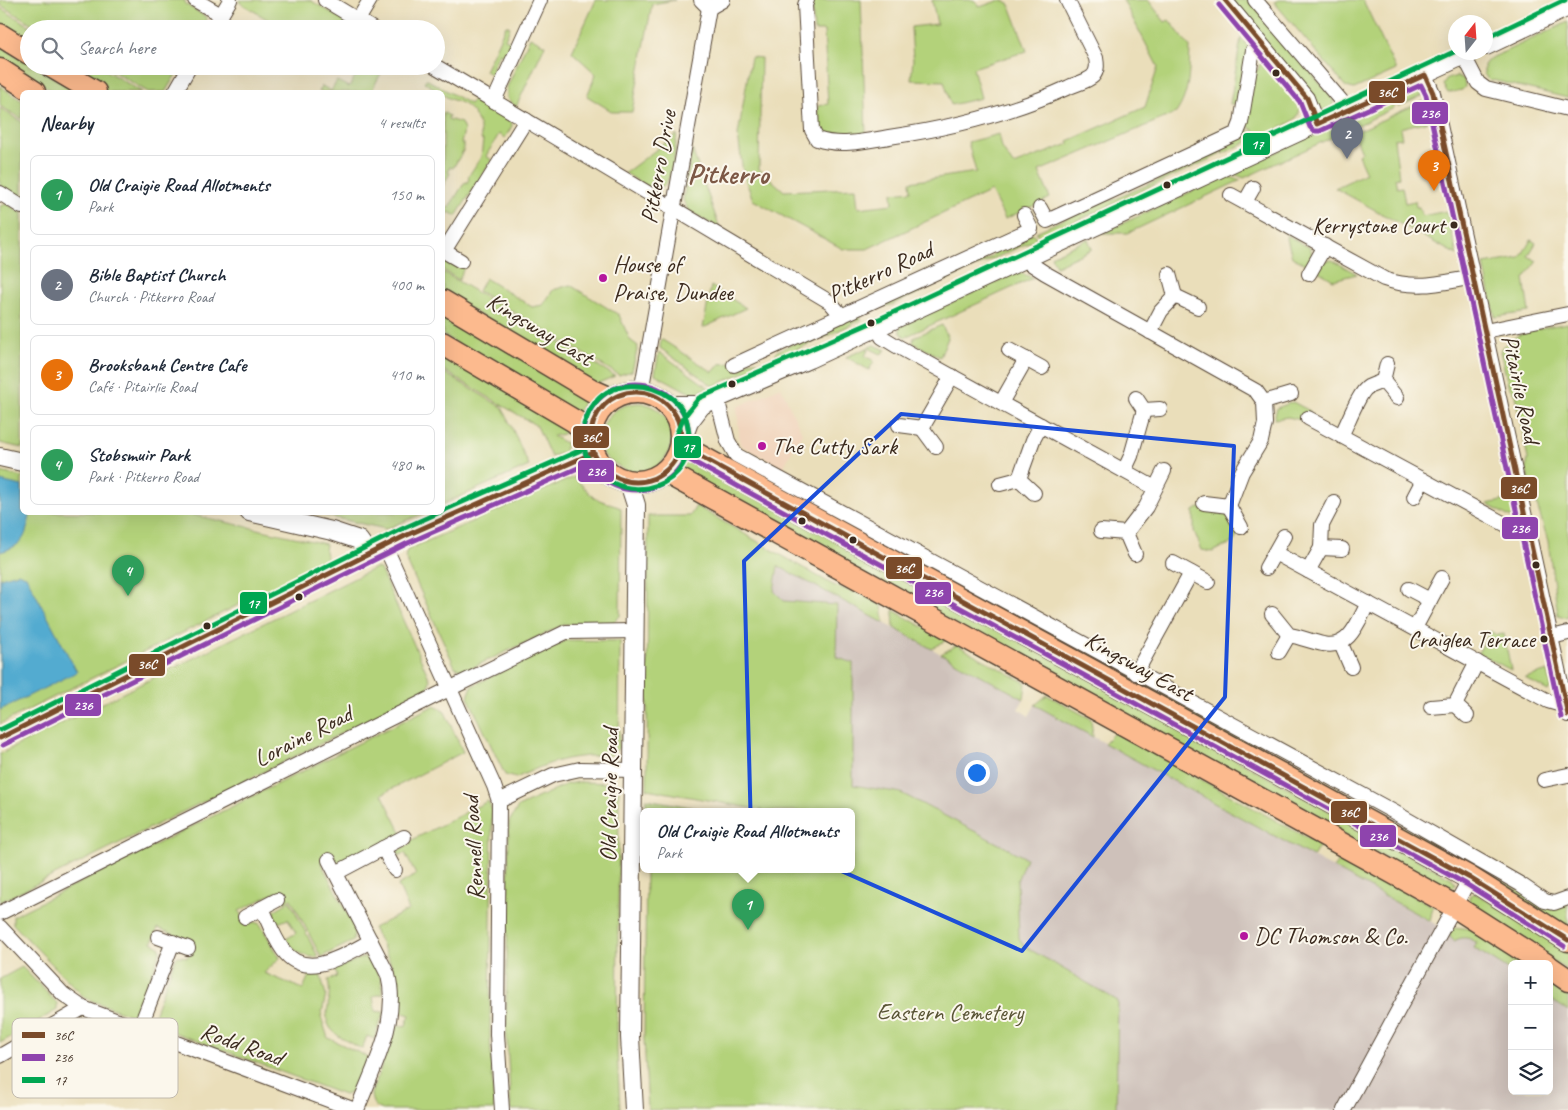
<!DOCTYPE html>
<html lang="en">
<head>
<meta charset="utf-8">
<style>
	body { margin:0; font-family:Caveat,sans-serif; background:#f2f2f3; color:#1f2937 }
	.controls { position:absolute; right:15px; bottom:15px; display:grid; overflow:hidden; border-radius:8px; box-shadow:0 5px 20px #0002 }
	.controls button { width:45px; height:45px; display:grid; place-items:center; padding:0; border:0; border-bottom:1px solid #e0e1e3; background:#fff; color:#1f2937; font:25px sans-serif }
	.compass { position:absolute; left:1448px; top:15px; width:45px; height:45px; border-radius:50%; background:#fff; box-shadow:0 5px 20px #0002; rotate:17deg }
	.you { position:absolute; left:976px; top:772px; width:18px; height:18px; margin:-12px; border:4px solid #fff; border-radius:50%; background:#1a73e8; box-shadow:0 0 0 8px #1a73e833 }
	.badge { display:grid; place-items:center; width:32px; height:32px; border-radius:50%; background:#b5179e; color:#fff; font-size:16px; font-weight:700 }
	.pin { position:absolute; translate:-50% -41px; filter:drop-shadow(0 1px 2px #0008) }
	.pin::after { content:''; position:absolute; top:26px; width:18px; height:15px; background:inherit; clip-path:polygon(0 0,100% 0,50% 100%) }
	.popup { position:absolute; left:640px; top:808px; width:215px; height:65px; box-sizing:border-box; display:grid; place-content:center; border-radius:8px; background:#fff; filter:drop-shadow(0 1px 4px #0005); font-size:16px; white-space:nowrap; color:#747a83 }
	.popup b { font-size:19px; color:#1f2937 }
	.popup::after { content:''; position:absolute; left:50%; top:100%; margin-left:-10px; border:10px solid transparent; border-top-color:#fff }
	.list { margin:0; padding:0; list-style:none }
	h2 { display:flex; justify-content:space-between; align-items:center; height:65px; margin:0; padding:0 20px; font-size:21px }
	h2 small { font-size:16px; font-weight:400; color:#747a83 }
	.list li { display:grid; grid-template-columns:32px 1fr auto; gap:15px; align-items:center; box-sizing:border-box; height:80px; margin:0 10px 10px; padding:0 10px; border:1px solid #e0e1e3; border-radius:8px }
	.list b { display:block; font-size:19px; white-space:nowrap }
	.list p { margin:0; font-size:16px; white-space:nowrap; color:#747a83 }
	.list em { font-size:16px; font-style:normal; color:#747a83 }
	.icon { flex:none; width:28px; height:28px; fill:none; stroke:currentColor; stroke-width:2; stroke-linecap:round; stroke-linejoin:round }
	.map { position:relative; flex:none; width:1568px; height:1110px; overflow:hidden }
	.search { position:absolute; background:#fff; box-shadow:0 5px 20px #0002; left:20px; top:20px; width:425px; height:55px; display:flex; align-items:center; gap:12px; box-sizing:border-box; padding:0 18px; border-radius:28px; color:#747a83; font-size:19px }
	.panel { position:absolute; background:#fff; box-shadow:0 5px 20px #0002; left:20px; top:90px; width:425px; height:425px; border-radius:8px }
	.map>svg:first-child { display:block }
</style>
</head>
<body>
<div class="map">
<svg width="1568" height="1110" viewBox="0 0 1568 1110">
	<rect width="100%" height="100%" fill="#fbf7ec"/>
	<filter id="ink" filterUnits="userSpaceOnUse"><feTurbulence type="fractalNoise" baseFrequency=".02" numOctaves="2"/><feDisplacementMap in="SourceGraphic" scale="10" xChannelSelector="R" yChannelSelector="G"/><feConvolveMatrix kernelMatrix="1 2 1 2 8 2 1 2 1" color-interpolation-filters="sRGB"/></filter>
	<filter id="wash" filterUnits="userSpaceOnUse"><feTurbulence type="fractalNoise" baseFrequency=".0096" numOctaves="4" result="noise"/><feDisplacementMap in="SourceGraphic" scale="20" xChannelSelector="R" yChannelSelector="G"/><feGaussianBlur stdDeviation="1.12" result="paint"/><feColorMatrix in="noise" values="0 0 0 0 0 0 0 0 0 0 0 0 0 0 0 0 0 1.4 0 .05"/><feComposite in="paint" operator="in"/></filter>
	<g filter="url(#wash)">
		<rect width="100%" height="100%" fill="#eadeba"/>
		<path fill="#f1d5bd" d="M781 387 802 433 785 464V469L740 445 737 407Z"/>
		<path fill="#cec1ba" d="M779 566 1024 699 1018 709 1029 716 1035 705 1450 932V937L1470 938 1477 943 1475 948 1512 972V1091H1549V998L1568 1011V1108L1567 1110H1116L1118 1001 1024 946 1019 939 1017 881 901 793 853 785 836 657 837 605 784 601 774 591Z"/>
		<g fill="#b3d27a" stroke="#777e4c">
			<path d="M0 0H185V4L206 17V22L203 29H41L0 5Z"/>
			<path d="M240 0H310L358 29H283L239 2Z"/>
			<path d="M596 0H675L652 4 632 112H613L587 96 596 74 572 52Z"/>
			<path d="M815 0H861L866 134C853 135 824 142 819 126 817 120 818 112 818 106L828 104 824 31H814L812 4Z"/>
			<path d="M932 0H974L980 7 1000 0 1009 3 1027 51 973 68 981 98 951 105 944 81 911 80 913 60 911 27 937 24Z"/>
			<path d="M1123 0H1148L1165 22 1169 20 1190 47C1189 71 1190 93 1176 113L1039 171 1050 198 1005 219 991 191 867 249H843L753 200 743 173 738 135 751 57 761 58 759 169 784 191 856 188 858 208 893 204 892 193 911 191 910 182 976 172 968 142 999 134 1002 148 1013 165 1069 144 1068 141 1145 107 1158 67Z"/>
			<path d="M1230 0H1250L1333 99V106L1326 110 1320 109Z"/>
			<path d="M1279 0H1363L1396 70 1354 89 1346 87 1274 2Z"/>
			<path d="M0 8 35 29H29V47L0 30Z"/>
			<path d="M1568 22V98L1488 79 1484 74V65L1489 59Z"/>
			<path d="M506 25 510 27 505 39 512 42 506 56 499 53 492 69 498 72 496 77 485 71Z"/>
			<path d="M530 37 545 45 516 107 507 98V87Z"/>
			<path d="M1241 38 1249 47 1239 104H1230Z"/>
			<path d="M0 46 29 63V66H34L78 92H54L0 58Z"/>
			<path d="M1268 62C1278 74 1310 102 1296 118 1289 126 1271 131 1261 136L1245 124 1255 70H1258L1260 63Z"/>
			<path d="M62 66H98L142 92H106Z"/>
			<path d="M104 66H181L165 92H148Z"/>
			<path d="M345 66H385L373 88 376 92H319L322 86 331 91 337 81 349 87 357 73Z"/>
			<path d="M1457 76 1464 79 1465 87 1462 90 1448 93 1443 85 1447 79Z"/>
			<path d="M426 79 470 104 474 98 511 120 512 126 505 138 499 134 486 156 492 160 456 216 449 212 443 221V210L449 207 465 182 467 183 469 179 468 177 481 157 483 140 481 139C481 120 471 105 456 101 445 98 444 93 432 92L434 88 424 82Z"/>
			<path d="M0 86 22 101V119L0 106Z"/>
			<path d="M1414 90 1424 95 1398 107 1394 98Z"/>
			<path d="M1390 99 1394 108 1352 128 1348 119Z"/>
			<path d="M1423 101 1428 121 1400 128 1402 138 1394 139 1399 177 1395 178 1397 188 1402 187 1405 203 1415 201 1416 207H1419L1422 216 1447 211 1457 255 1335 188 1366 173 1358 155 1362 152 1354 133Z"/>
			<path d="M0 108 22 122V200L0 186Z"/>
			<path d="M443 112 449 116 448 119 461 123 464 130 461 144H464L463 151 453 168 450 167 448 172 450 173 443 186Z"/>
			<path d="M1342 121 1346 131 1244 178 1232 173Z"/>
			<path d="M1244 126 1258 137 1222 154V145Z"/>
			<path d="M677 134C675 148 674 194 652 188 643 186 633 177 625 173Z"/>
			<path d="M1220 146 1219 155 1040 238 1036 232 1104 200H1113L1169 175 1176 166Z"/>
			<path d="M692 149 720 229 689 211 683 200Z"/>
			<path d="M1225 176 1241 180 1128 233H1102Z"/>
			<path d="M7 204 22 213V448L0 443V206Z"/>
			<path d="M1033 233 1037 239 892 305 867 309 927 282 935 283 991 257 998 248Z"/>
			<path d="M1286 235 1309 247 1313 255 1307 265 1292 257Z"/>
			<path d="M1088 239 1092 249 1056 266 1051 256Z"/>
			<path d="M1531 240 1536 243 1528 256 1537 261 1524 279 1529 312 1495 317 1484 264 1520 258Z"/>
			<path d="M442 256 465 265 459 280 443 270Z"/>
			<path d="M1332 260 1357 274 1333 280 1318 271 1324 261Z"/>
			<path d="M443 272 615 376 596 384 443 293Z"/>
			<path d="M1018 272 1033 278 905 337 900 332V326Z"/>
			<path d="M485 278 532 307 543 305 553 290 570 285 619 315 630 340 638 346 632 371 619 375 478 291Z"/>
			<path d="M711 286 746 308 703 328Z"/>
			<path d="M443 310 586 397 576 415 443 335Z"/>
			<path d="M858 314 861 320 821 339 818 333Z"/>
			<path d="M1568 323V618L1558 615 1548 541 1526 469 1528 459 1515 395 1508 385 1500 351C1516 329 1543 328 1568 323Z"/>
			<path d="M942 325 948 338 940 357 913 343 914 337Z"/>
			<path d="M815 334 818 340 713 386 660 348 661 339 713 372 720 364 756 361 761 363 775 357 777 351Z"/>
			<path d="M874 345 886 350 881 354 869 348 865 356 874 361 869 370 846 357Z"/>
			<path d="M442 351 567 426 563 434 553 436 567 444 564 452 551 457 537 426 443 370Z"/>
			<path d="M659 352 709 388 692 394 655 374Z"/>
			<path d="M443 372 503 408 529 466 443 504Z"/>
			<path d="M1293 402 1310 411 1305 421 1288 417 1274 419 1277 408Z"/>
			<path d="M643 403C700 420 661 498 617 465 613 462 607 460 605 456 600 451 600 444 601 437 603 414 621 402 643 403Z"/>
			<path d="M687 457 1453 879 1455 884 1449 892 678 473Z"/>
			<path d="M0 472 22 477V512L184 513 326 544 325 552 328 560 0 724Z"/>
			<path d="M574 477 594 498 621 508 620 616 611 625 565 624 465 671 455 667 405 557 407 550Z"/>
			<path d="M1511 499 1514 516 1511 518 1487 504Z"/>
			<path d="M696 506 833 585 866 596 882 605 884 623 778 566 774 591 784 601 837 605 836 657 853 663V785L901 793 1026 858 1017 881 1019 939 1024 946 1118 1001 1116 1110H648L644 1039 646 869H852V811H766L647 789 648 516H690Z"/>
			<path d="M1199 508 1226 514 1238 533 1234 542 1212 552 1202 550 1194 531V511Z"/>
			<path d="M313 513 424 512V513L386 529Z"/>
			<path d="M882 538 1551 908 1568 905V932L879 543Z"/>
			<path d="M375 568 380 569 430 680 427 691 0 902V754Z"/>
			<path d="M893 610 946 640 932 649 894 628Z"/>
			<path d="M1490 631 1497 635 1504 634 1511 670 1478 653Z"/>
			<path d="M567 640 620 641 619 748 611 755C569 756 553 760 516 778L505 775 468 697 472 686Z"/>
			<path d="M957 645 1026 683 1024 699 941 654Z"/>
			<path d="M1548 671 1551 686 1548 691 1525 678Z"/>
			<path d="M1047 695 1091 719 1093 737 1035 705Z"/>
			<path d="M433 706 444 710 463 752 382 794 402 834 343 864 336 862 333 857 321 863 355 928 353 941 321 957 291 899 282 902 276 892 239 911 246 925 254 922 260 924 280 958 264 973 303 989 310 973H320L326 995 321 1017 328 1038 368 1057C363 1070 360 1092 344 1095L154 1025 152 1020 175 959 178 956 188 957 193 942 158 928 152 942 160 948V952L138 1012 130 1015 85 998 13 924V916Z"/>
			<path d="M1115 732 1320 845 1313 857 1104 743Z"/>
			<path d="M580 782 613 783 619 790 617 1050 620 1110H511L506 1024 509 822 518 807 567 784Z"/>
			<path d="M646 799 712 811H646Z"/>
			<path d="M488 801 492 810 490 1034 494 1110H383C374 1107 372 1103 371 1094L397 1025 405 1027 410 1015 400 1012C400 977 389 958 373 928L409 910 398 885 416 875 405 853 397 856 398 850 411 844 410 841Z"/>
			<path d="M1342 857 1433 906 1430 921 1333 868Z"/>
			<path d="M1475 893 1568 950V971L1470 905 1469 896Z"/>
			<path d="M290 901 318 957C303 958 294 951 286 939L296 933 288 919 278 923 274 915 275 910Z"/>
			<path d="M1454 927 1472 929 1526 964H1512V972L1474 948 1477 943C1469 937 1463 936 1454 941L1450 937V932Z"/>
			<path d="M364 957 371 959 381 979 383 994 373 996 375 1011 384 1012 374 1039 367 1036 362 1049C349 1042 325 1033 327 1015 328 1002 331 994 328 980L337 977 335 969Z"/>
			<path d="M22 967 57 1003V1010L0 1043V979Z"/>
			<path d="M1549 980 1568 994V1011L1549 998Z"/>
		</g>
		<g fill="#53abd0" stroke="#476a77">
			<path d="M0 481 22 486V512L31 513C25 536 26 545 0 552Z"/>
			<path d="M18 573 26 576 77 672 0 710V578Z"/>
		</g>
	</g>
	<g filter="url(#ink)">
		<g fill="none" stroke-linecap="round" stroke-linejoin="round">
			<g stroke="#554535" stroke-width="16">
				<g id="minor">
					<path d="M195 0 221 15"/>
					<path d="M325 0 373 29"/>
					<path d="M540 0 494 101 830 302 842 316"/>
					<path d="M701 0 709 8 723 0"/>
					<path d="M807 0 805 5 812 130 817 139C839 147 866 141 889 137 951 128 1012 113 1069 87 1076 84 1088 81 1093 76 1098 70 1097 64 1096 58L1067 0"/>
					<path d="M1225 0 1307 98 1317 124"/>
					<path d="M1255 0 1349 110"/>
					<path d="M358 20 370 0"/>
					<path d="M213 29 230 0"/>
					<path d="M1464 56 1478 83 1486 89 1568 109"/>
					<path d="M435 66 494 101"/>
					<path d="M1425 75 1433 93 1568 715"/>
					<path d="M175 92 190 66"/>
					<path d="M0 193 22 207"/>
					<path d="M1231 195 1384 279C1415 290 1442 283 1473 277"/>
					<path d="M1245 202 1253 188"/>
					<path d="M1040 208 1047 221 1237 133 1241 123 1253 50 1260 41"/>
					<path d="M442 250 461 261"/>
					<path d="M444 251 526 120"/>
					<path d="M1025 260 1045 273 1256 391 1264 402 1265 423 1261 441 1242 472 1229 506 1204 503"/>
					<path d="M1309 274 1325 246"/>
					<path d="M1175 296 1198 307"/>
					<path d="M878 328 882 337 895 345 1155 488"/>
					<path d="M1485 331 1568 314"/>
					<path d="M1150 332 1161 311 1175 296 1169 274"/>
					<path d="M1009 350 1042 368"/>
					<path d="M734 365 1031 229 1024 215"/>
					<path d="M1383 381 1387 364"/>
					<path d="M641 392 709 8"/>
					<path d="M717 398 728 441 736 455 1394 812 1520 884 1545 901 1554 903 1568 898"/>
					<path d="M1136 398 1144 410 1160 409"/>
					<path d="M1264 402 1291 394"/>
					<path d="M1001 403 1026 359"/>
					<path d="M1308 418 1512 528 1520 532 1528 530"/>
					<path d="M899 425 922 428"/>
					<path d="M1341 436C1347 425 1359 392 1368 387 1372 385 1378 383 1383 381L1397 398"/>
					<path d="M936 447 922 428 952 376"/>
					<path d="M1124 471 1131 456 1144 410"/>
					<path d="M1000 484 1019 479"/>
					<path d="M1034 493 1019 479 1033 440 1041 425"/>
					<path d="M1414 497 1423 480"/>
					<path d="M1229 506 1241 527"/>
					<path d="M1101 531 1126 533 1146 507 1164 471"/>
					<path d="M1126 533 1135 554"/>
					<path d="M385 546 494 786 499 801 497 1034 502 1110"/>
					<path d="M1321 548 1342 549"/>
					<path d="M1275 553 1548 701 1558 704 1565 703"/>
					<path d="M1173 563 1208 582"/>
					<path d="M1266 568 1284 536"/>
					<path d="M1308 571 1321 548 1322 525 1334 502"/>
					<path d="M1409 589 1430 600"/>
					<path d="M1272 614 1289 635C1301 637 1312 642 1323 644 1349 650 1358 622 1368 603"/>
					<path d="M1415 628 1442 578"/>
					<path d="M1552 637 1568 633"/>
					<path d="M1341 644 1351 667"/>
					<path d="M1279 652 1289 635"/>
					<path d="M1136 673 1191 573"/>
					<path d="M1455 705 1467 716"/>
					<path d="M1431 707 1455 705 1477 662"/>
					<path d="M1544 780 1568 775"/>
					<path d="M499 801 553 775 580 769 633 770"/>
					<path d="M383 848 395 870"/>
					<path d="M329 860 388 975C400 1021 373 1068 357 1110"/>
					<path d="M336 873 404 837"/>
					<path d="M262 908C268 921 274 938 283 950 306 982 346 954 371 941"/>
					<path d="M0 913 449 689 566 632 635 631"/>
					<path d="M245 917 277 900"/>
					<path d="M0 927 63 994 83 1008 355 1110"/>
					<path d="M158 937 188 948"/>
					<path d="M139 1030 173 942"/>
					<path d="M0 1056 83 1008"/>
					<path d="M1344 1110 1470 878"/>
				</g>
			</g>
			<g stroke="#554535" stroke-width="20">
				<g id="tertiary">
					<path d="M1486 46 1568 7"/>
					<path d="M668 405H702L809 359 1471 52"/>
					<path d="M682 441 689 422 702 405"/>
					<path d="M0 457 22 462"/>
					<path d="M629 483 636 505 630 1037 634 1110"/>
					<path d="M249 512 332 531 359 540 369 554"/>
					<path d="M0 738 405 536 593 453"/>
				</g>
			</g>
			<g stroke="#554535" stroke-width="25">
				<g id="trunk">
					<path d="M0 35 29 53"/>
					<path d="M51 66 95 92"/>
					<path d="M0 70 34 92"/>
					<path d="M442 301 593 391 611 399"/>
					<path d="M442 343 576 422 590 440"/>
					<circle cx="636" cy="437" r="45"/>
					<path d="M681 446 1470 878 1568 940"/>
					<path d="M666 472 1454 906 1545 964"/>
					<path d="M1549 967 1568 980"/>
				</g>
			</g>
			<use href="#minor" stroke="#fff" stroke-width="14"/>
			<use href="#tertiary" stroke="#fff" stroke-width="18"/>
			<use href="#trunk" stroke="#fcba8e" stroke-width="22"/>
			<g stroke="#fbf7ec" stroke-width="9">
				<g id="bus-1">
					<path d="M1225 0 1307 98 1317 124 1425 75 1433 93 1568 715"/>
					<circle cx="636" cy="437" r="45"/>
					<path d="M681 446 1470 878 1568 940"/>
					<path d="M0 738 405 536 593 453"/>
				</g>
			</g>
			<g stroke="#fbf7ec" stroke-width="9">
				<g id="bus-2">
					<path d="M1219 5 1300 102 1310 127 1314 131H1320L1421 85 1426 95 1561 717"/>
					<circle cx="636" cy="437" r="53"/>
					<path d="M677 453 1466 884 1564 946"/>
					<path d="M3 745 408 543 596 460"/>
				</g>
			</g>
			<g stroke="#fbf7ec" stroke-width="9">
				<g id="bus-3">
					<path d="M1486 38 1565 0"/>
					<path d="M584 429C584 437 583 448 586 455 609 508 692 496 689 436 688 422 685 409 673 399 650 381 610 379 592 407 588 412 587 419 584 424"/>
					<path d="M675 438 683 418 699 398 875 321 1456 51"/>
					<path d="M442 511 590 446"/>
					<path d="M0 730 402 529 440 512"/>
				</g>
			</g>
			<use href="#bus-1" stroke="#7a4b2a" stroke-width="5"/>
			<use href="#bus-2" stroke="#8e44ad" stroke-width="5"/>
			<use href="#bus-3" stroke="#00a651" stroke-width="5"/>
		</g>
	</g>
	<path fill="none" stroke="#1d4ed8" stroke-width="4" stroke-linejoin="round" d="M901 414 1234 446 1225 697 1022 951 751 831 744 561Z"/>
	<g fill="#3b2a1e" stroke="#fbf7ec" stroke-width="2">
		<circle cx="1276" cy="73" r="4.5"/>
		<circle cx="1167" cy="185" r="4.5"/>
		<circle cx="1454" cy="225" r="4.5"/>
		<circle cx="871" cy="323" r="4.5"/>
		<circle cx="732" cy="384" r="4.5"/>
		<circle cx="802" cy="521" r="4.5"/>
		<circle cx="853" cy="540" r="4.5"/>
		<circle cx="1536" cy="565" r="4.5"/>
		<circle cx="299" cy="597" r="4.5"/>
		<circle cx="207" cy="626" r="4.5"/>
		<circle cx="1544" cy="639" r="4.5"/>
	</g>
	<g fill="#b5179e" stroke="#fbf7ec" stroke-width="2">
		<circle cx="603" cy="278" r="5"/>
		<circle cx="762" cy="446" r="5"/>
		<circle cx="1244" cy="936" r="5"/>
	</g>
	<g text-anchor="middle" dominant-baseline="central" stroke-width="4" stroke-linejoin="round" paint-order="stroke">
		<g font-size="23" fill="#3b2a1e" stroke="#fbf7ec" text-anchor="end">
			<text x="1445" y="225">Kerrystone Court</text>
			<text x="1535" y="639">Craiglea Terrace</text>
		</g>
		<g font-size="24" fill="#3b2a1e" stroke="#fbf7ec">
			<text transform="translate(658 167) rotate(-80)">Pitkerro Drive</text>
			<text transform="translate(880 272) rotate(-25)">Pitkerro Road</text>
			<text transform="translate(540 329) rotate(31)">Kingsway East</text>
			<text transform="translate(1521 389) rotate(78)">Pitairlie Road</text>
			<text transform="translate(1139 666) rotate(29)">Kingsway East</text>
			<text transform="translate(303 736) rotate(-27)">Loraine Road</text>
			<text transform="translate(609 795) rotate(-89)">Old Craigie Road</text>
			<text transform="translate(473 848) rotate(-93)">Rennell Road</text>
			<text transform="translate(242 1044) rotate(20)">Rodd Road</text>
		</g>
		<g font-size="24" fill="#3b2a1e" stroke="#fbf7ec" text-anchor="start">
			<text x="613" y="264">House of<tspan x="613" dy="28">Praise, Dundee</tspan></text>
			<text x="772" y="446">The Cutty Sark</text>
			<text x="1254" y="936">DC Thomson &amp; Co.</text>
		</g>
		<g font-size="24" fill="#595435" stroke="#fbf7ec">
			<text x="950" y="1012">Eastern Cemetery</text>
		</g>
		<g font-size="29" font-weight="bold" fill="#7c5846" stroke="#fbf7ec">
			<text x="728" y="173">Pitkerro</text>
		</g>
	</g>
	<rect x="12" y="1018" width="166" height="80" rx="8" fill="#fbf7ec" stroke="#c1baae" stroke-width="1"/>
	<rect x="22" y="1032" width="23" height="6" fill="#7a4b2a"/>
	<rect x="22" y="1054" width="23" height="7" fill="#8e44ad"/>
	<rect x="22" y="1077" width="23" height="6" fill="#00a651"/>
	<g font-size="14" fill="#3b2a1e">
		<text x="54" y="1040">36C</text>
		<text x="54" y="1062">236</text>
		<text x="54" y="1085">17</text>
	</g>
	<g stroke="#fbf7ec" stroke-width="2">
		<rect x="1368" y="80" width="38" height="24" rx="5" fill="#7a4b2a"/>
		<rect x="1411" y="101" width="38" height="24" rx="5" fill="#8e44ad"/>
		<rect x="1242" y="132" width="29" height="24" rx="5" fill="#00a651"/>
		<rect x="572" y="425" width="38" height="24" rx="5" fill="#7a4b2a"/>
		<rect x="673" y="435" width="29" height="24" rx="5" fill="#00a651"/>
		<rect x="577" y="459" width="38" height="24" rx="5" fill="#8e44ad"/>
		<rect x="1500" y="476" width="38" height="24" rx="5" fill="#7a4b2a"/>
		<rect x="1501" y="516" width="38" height="24" rx="5" fill="#8e44ad"/>
		<rect x="885" y="556" width="38" height="24" rx="5" fill="#7a4b2a"/>
		<rect x="914" y="581" width="38" height="24" rx="5" fill="#8e44ad"/>
		<rect x="239" y="591" width="29" height="24" rx="5" fill="#00a651"/>
		<rect x="128" y="653" width="38" height="24" rx="5" fill="#7a4b2a"/>
		<rect x="64" y="693" width="38" height="24" rx="5" fill="#8e44ad"/>
		<rect x="1330" y="800" width="38" height="24" rx="5" fill="#7a4b2a"/>
		<rect x="1359" y="824" width="38" height="24" rx="5" fill="#8e44ad"/>
	</g>
	<g font-size="14" text-anchor="middle" font-weight="bold" fill="#fff">
		<text x="1387" y="97">36C</text>
		<text x="1430" y="118">236</text>
		<text x="1257" y="149">17</text>
		<text x="591" y="442">36C</text>
		<text x="688" y="452">17</text>
		<text x="596" y="476">236</text>
		<text x="1519" y="493">36C</text>
		<text x="1520" y="533">236</text>
		<text x="904" y="573">36C</text>
		<text x="933" y="597">236</text>
		<text x="253" y="608">17</text>
		<text x="147" y="669">36C</text>
		<text x="83" y="710">236</text>
		<text x="1349" y="817">36C</text>
		<text x="1378" y="841">236</text>
	</g>
</svg>
<div class="controls">
<button>+</button>
<button>−</button>
<button><svg class="icon" aria-label="layers" viewBox="0 0 24 24"><path d="M12 4l9 5-9 5-9-5zM3 14l9 5 9-5"/></svg></button>
</div>
<svg class="compass" viewBox="-18 -18 36 36"><path d="M0-13l5 13h-10z" fill="#e53935"/><path d="M0 13l5-13h-10z" fill="#747a83"/></svg>
<div class="you"></div>
<div class="pin badge" style="left:748px;top:930px;background:#2e9e5b">1</div>
<div class="popup"><b>Old Craigie Road Allotments</b>Park</div>
<div class="pin badge" style="left:1347px;top:159px;background:#6b7280">2</div>
<div class="pin badge" style="left:1434px;top:191px;background:#e8710a">3</div>
<div class="pin badge" style="left:128px;top:596px;background:#2e9e5b">4</div>
<div class="search"><svg class="icon" aria-label="search" viewBox="0 0 24 24"><circle cx="10" cy="10" r="6"/><path d="M15 15l6 6"/></svg>Search here</div>
<section class="panel">
<h2>Nearby<small>4 results</small></h2>
<ul class="list">
<li><span class="badge" style="background:#2e9e5b">1</span><div><b>Old Craigie Road Allotments</b><p>Park</p></div><em>150 m</em></li>
<li><span class="badge" style="background:#6b7280">2</span><div><b>Bible Baptist Church</b><p>Church · Pitkerro Road</p></div><em>400 m</em></li>
<li><span class="badge" style="background:#e8710a">3</span><div><b>Brooksbank Centre Cafe</b><p>Café · Pitairlie Road</p></div><em>410 m</em></li>
<li><span class="badge" style="background:#2e9e5b">4</span><div><b>Stobsmuir Park</b><p>Park · Pitkerro Road</p></div><em>480 m</em></li>
</ul>
</section>
</div>
</body>
</html>
